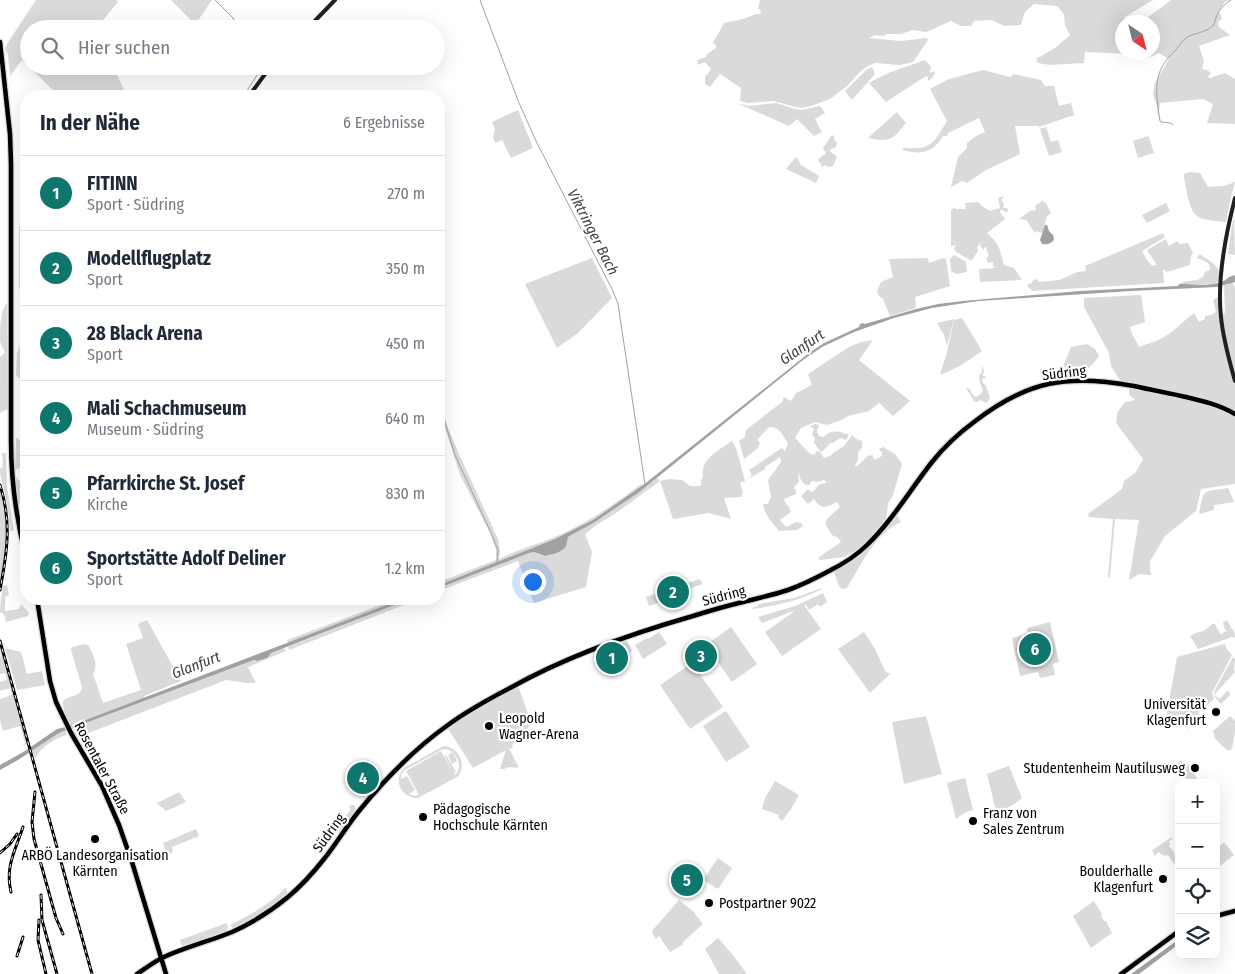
<!DOCTYPE html>
<html lang="de">
<head>
<meta charset="utf-8">
<style>
	body { margin:0; font-family:"Fira Sans Condensed",sans-serif; background:#f6f6f7; color:#1f2937 }
	.controls { position:absolute; right:15px; bottom:15px; display:grid; overflow:hidden; border-radius:10px; box-shadow:0 5px 20px #0002 }
	.controls button { width:45px; height:45px; display:grid; place-items:center; padding:0; border:0; border-bottom:1px solid #e0e1e3; background:#fff; color:#1f2937; font:25px sans-serif }
	.compass { position:absolute; left:1115px; top:15px; width:45px; height:45px; border-radius:50%; background:#fff; box-shadow:0 5px 20px #0002; rotate:145deg }
	.you { position:absolute; left:532px; top:581px; width:18px; height:18px; margin:-12px; border:4px solid #fff; border-radius:50%; background:#1a73e8; box-shadow:0 0 0 8px #1a73e833 }
	.badge { display:grid; place-items:center; width:32px; height:32px; border-radius:50%; background:#0f766e; color:#fff; font-size:16px; font-weight:700 }
	.pin { position:absolute; translate:-50% -50%; border:2px solid #fff; box-shadow:0 1px 5px #0006 }
	.list { margin:0; padding:0; list-style:none }
	h2 { display:flex; justify-content:space-between; align-items:center; height:65px; margin:0; padding:0 20px; font-size:21px }
	h2 small { font-size:16px; font-weight:400; color:#747a83 }
	.list li { display:grid; grid-template-columns:32px 1fr auto; gap:15px; align-items:center; box-sizing:border-box; height:75px; padding:0 20px; border-top:1px solid #e0e1e3 }
	.list b { display:block; font-size:19px; white-space:nowrap }
	.list p { margin:0; font-size:16px; white-space:nowrap; color:#747a83 }
	.list em { font-size:16px; font-style:normal; color:#747a83 }
	.icon { flex:none; width:28px; height:28px; fill:none; stroke:currentColor; stroke-width:2; stroke-linecap:round; stroke-linejoin:round }
	.map { position:relative; flex:none; width:1235px; height:974px; overflow:hidden }
	.search { position:absolute; background:#fff; box-shadow:0 5px 20px #0002; left:20px; top:20px; width:425px; height:55px; display:flex; align-items:center; gap:12px; box-sizing:border-box; padding:0 18px; border-radius:28px; color:#747a83; font-size:19px }
	.panel { position:absolute; background:#fff; box-shadow:0 5px 20px #0002; left:20px; top:90px; width:425px; height:515px; border-radius:20px }
	.map>svg:first-child { display:block }
</style>
</head>
<body>
<div class="map">
<svg width="1235" height="974" viewBox="0 0 1235 974">
	<rect width="100%" height="100%" fill="#fff"/>
	<g fill="#dadada" fill-rule="evenodd">
		<path d="M36 0H116L118 2 103 20 97 29H29V66H111C119 75 121 86 127 96H57L58 95 22 60 10 76 8 54 5 49 7 44Z"/>
		<path d="M171 0H212L199 19 193 22Z"/>
		<path d="M760 0H1153L1123 18 1144 20 1171 0H1229L1225 2 1219 11 1222 19 1218 22 1219 27 1230 35 1199 46 1204 61 1202 69 1207 70 1211 73 1208 77 1210 78 1225 73 1235 79V124L1207 123 1213 104 1203 99 1160 103 1158 118 1157 107 1153 94 1155 83 1169 59 1159 53 1148 58 1130 54 1085 52 1084 63 1050 65 1038 63 1036 59 1055 48 1070 35 1065 25 1064 14 1057 6 1034 4 1025 12 1021 25 1004 26 992 20 974 21 971 26H961L951 21 926 32 913 30 901 34H886L884 36 875 35 869 38 901 41 927 38 928 40 913 62 900 65 875 63 868 66 862 70 847 86 830 99 811 106 802 108 796 107 773 101 748 103 740 101 741 88 720 74 710 87 705 84V76L708 74 711 69 705 62 698 65 697 60 706 57 707 54 716 48V45L713 43 724 23 743 19 756 14H760L761 10 758 9ZM1122 22H1152V52H1122Z"/>
		<path d="M925 60 931 67 930 72 931 73 934 71 935 73 932 78 928 81V77L926 76 886 102 869 83C887 72 906 67 925 60Z"/>
		<path d="M872 67 875 74 852 100 845 91 866 70Z"/>
		<path d="M983 70 1010 77 1014 74 1041 80 1045 86H1054L1059 106 1071 103 1074 115 1039 127 1038 126H1015L1020 154 986 170 967 183 962 181 951 187 958 157 967 148V143L976 136 985 132 979 118 948 133 947 136H943C933 153 921 155 903 150V148C932 150 933 144 947 121L930 89 949 79Z"/>
		<path d="M737 103 749 106 776 103 795 109 802 110 819 106 821 107 825 113 815 119 822 132 814 136 797 119 789 126Z"/>
		<path d="M518 110 533 148 511 158 502 140 495 143 493 138 495 129 492 122Z"/>
		<path d="M897 112 906 123C892 141 889 142 868 138Z"/>
		<path d="M1046 127 1051 142 1058 140 1062 152 1049 156 1040 129Z"/>
		<path d="M832 135 834 136V140L837 142 836 147 831 149 830 151 837 157 833 166 828 167 826 165 822 167 821 166V164L818 160 823 155 826 154 823 147C828 143 828 139 832 135Z"/>
		<path d="M1148 136 1149 137 1154 153 1138 158 1133 141Z"/>
		<path d="M796 157 801 165 819 176 816 183 786 169Z"/>
		<path d="M1189 172 1200 173 1208 187C1217 186 1228 187 1235 181 1235 187 1232 191 1231 197 1230 205 1227 213 1226 222 1216 221 1205 221 1197 216 1189 211 1186 187 1184 177V174Z"/>
		<path d="M1005 196 1001 200 1004 204 1003 208H1007L1008 210 1007 212H1005L1003 210H1000V212L1005 219 987 233C1001 246 999 248 1004 265L1014 268 1022 280 980 282 979 269 996 268 993 266V262L988 263 986 259 989 255 987 251 986 247H985L983 250 980 245 982 241 977 247 978 251 972 260H970L956 252 954 249 956 245 951 246V210L955 207 956 209H966L965 203 978 202 982 206 990 211 1000 208 998 198Z"/>
		<path d="M1042 201 1046 203 1051 213 1047 216 1043 232 1041 233 1037 231 1035 233 1026 220 1019 219 1030 211 1036 210 1035 206Z"/>
		<path d="M1166 203 1170 211 1147 223 1142 215Z"/>
		<path d="M24 212H26V287L19 289V227L21 224 20 216Z"/>
		<path d="M1234 215 1235 255 1228 254 1231 231Z"/>
		<path d="M1163 233 1165 237 1142 251 1147 260 1152 266 1157 265 1147 250 1166 239 1169 246 1177 241 1180 244 1188 243 1193 253 1191 256 1190 265 1167 272 1163 269 1164 283 1032 291 1027 285 1032 283V281L1037 279 1039 282 1059 280 1078 272 1086 271 1085 266Z"/>
		<path d="M1199 254C1208 259 1215 264 1220 272L1218 282 1213 284H1179C1189 278 1202 284 1205 272L1210 270C1211 262 1204 261 1197 258Z"/>
		<path d="M954 255 966 262 967 272 956 274 951 271 950 259Z"/>
		<path d="M592 258 612 298 578 333 557 348 525 284Z"/>
		<path d="M928 258 929 263 943 258 946 259 950 286 915 297 916 308 890 316 883 299 879 296 877 291 881 282 893 277 889 259Z"/>
		<path d="M1229 283H1233L1235 288V484L1201 489 1196 511 1165 536 1150 561V572L1152 575 1139 574 1129 580 1139 520 1115 519 1110 577H1108L1113 519 1089 517 1088 514 1122 489 1124 481 1136 472 1143 459 1116 423 1117 413 1125 402 1133 401 1135 399 1129 395V388L1119 379 1111 366 1109 353 1084 307V298L1141 295 1145 322 1130 327C1131 334 1136 340 1139 347 1146 344 1155 342 1162 338 1174 332 1183 321 1194 313L1199 322 1205 319V316L1211 315 1216 312 1213 300 1218 297 1219 315 1225 313 1224 284 1228 285Z"/>
		<path d="M7 303 8 409 0 413V357L5 352C3 349 1 345 0 341 0 330 0 311 7 303Z"/>
		<path d="M962 318 982 351 960 366 940 375 947 352 954 320Z"/>
		<path d="M954 319 947 346 944 335 937 323Z"/>
		<path d="M26 329V385L16 375 17 353Z"/>
		<path d="M873 340 859 360 910 401 893 416 879 403 869 411 848 416 842 420 827 425 815 422 801 428 795 438 810 454 814 455 817 451 820 452 824 458 832 455 833 453 844 446 852 435 856 439 862 441V448L858 452V461L855 464 856 467 868 456 873 455 874 460 882 456V453L879 449 883 447 895 454 902 464 893 495 888 504 886 519 871 537 857 550 844 557 820 560 818 558 841 542 838 538 832 535 825 524 827 519 840 507 837 502C826 507 822 511 814 499L808 504 801 496 807 490H809L812 492 820 484 827 483 824 480 817 482 812 481 809 485C801 485 801 478 798 473L799 482 794 487 796 491V494L784 499 786 504 789 507 791 512 780 520 786 527 796 522 801 523 803 526 797 530 779 531C773 524 764 514 763 504H768L771 497 768 480 781 462 780 457 765 467V469L750 478V477L752 475 749 470 782 448 785 451 788 443C783 436 779 426 769 427L757 440 760 443 758 448 744 459 739 441 745 437 746 430 782 402 784 397 791 401 796 393 812 385 808 374 849 347 861 342Z"/>
		<path d="M1087 344 1095 349 1099 356C1094 363 1087 371 1079 373 1075 374 1070 373 1066 374L1064 364 1071 347Z"/>
		<path d="M982 367H983L984 372 982 376H986L985 378 982 379 983 383 986 386 990 398 989 400 986 403 981 400 976 402 974 401 966 388 970 389 972 394 976 397 981 394 983 390 980 383 979 375 982 372Z"/>
		<path d="M439 398 448 428 459 454 498 539 500 551 499 559C521 548 546 542 568 531 594 518 618 502 641 484L642 485 593 520 569 533 539 546 439 585V582L496 560V550L490 533 460 475 439 409Z"/>
		<path d="M815 424 819 425 817 431 819 436 824 437C828 431 839 430 845 434H848L849 435 846 440 840 438 833 443H830L827 447 821 452 814 443 815 438 812 435 814 429 810 426Z"/>
		<path d="M16 437 26 446V462L20 468 15 470Z"/>
		<path d="M732 441 736 448 745 481 740 483 743 493 741 497 724 498 731 519 709 513 673 519 660 481 616 513 595 526 585 534 592 552 586 587 534 603 518 561 439 591V588L529 553 534 552 543 556H548L562 550 564 548 566 539 568 537C600 520 629 500 657 478L660 481 669 479 682 480 690 486H701V480L703 477C700 459 719 450 732 441Z"/>
		<path d="M2 453H6L7 487 14 530 13 531H10C9 518 8 506 5 494 3 485 0 478 0 469L3 467 2 464 3 463Z"/>
		<path d="M16 477 21 483 26 482V503L17 505 14 481Z"/>
		<path d="M1228 488 1234 502 1214 505V510L1199 514C1204 488 1202 492 1228 488Z"/>
		<path d="M0 490C9 524 6 548 0 583Z"/>
		<path d="M896 513 901 522C874 534 861 565 847 588L842 589 839 586 834 572 863 552 886 527Z"/>
		<path d="M699 579 703 584 685 590 686 593 649 606 646 597Z"/>
		<path d="M7 585 9 595 5 597V611L19 609 21 604 29 613 28 616 6 622C5 617 5 614 0 612L1 597 3 586Z"/>
		<path d="M822 588V589C800 600 777 606 752 609L751 608 758 606V604L794 598Z"/>
		<path d="M823 593 827 602 820 607 818 604 809 610 806 605H804L821 629 782 656 765 632 796 610 762 623 758 617 795 606Z"/>
		<path d="M396 599H402L288 643 287 640Z"/>
		<path d="M410 599H419L289 650 288 647Z"/>
		<path d="M147 620 181 681 144 696V698L71 726C68 719 63 711 63 703 63 695 81 699 82 687L71 650 72 647 85 644 89 646C93 655 99 665 93 674L103 703 141 690 126 644 143 638 138 624Z"/>
		<path d="M1227 620 1231 627 1229 629 1232 628 1235 635V637L1233 638 1231 635 1232 637 1198 649 1190 636 1195 633 1204 631 1214 623 1221 635 1225 631 1228 632 1226 630H1225L1223 622Z"/>
		<path d="M1050 622 1059 662 1053 664 1055 675 1040 678 1038 672 1020 676 1012 638 1028 634 1027 628Z"/>
		<path d="M731 627 757 664 732 682 706 645Z"/>
		<path d="M659 632 667 644 643 659 635 645 647 638 648 639Z"/>
		<path d="M864 632 875 649 885 671 890 674 870 693 838 649Z"/>
		<path d="M627 641 632 650 631 652 622 658 615 646Z"/>
		<path d="M1225 644 1226 648 1232 655 1212 693 1214 699 1198 713 1201 718 1186 731 1196 720 1190 715 1182 723 1176 718 1172 720 1166 718 1177 657Z"/>
		<path d="M0 647 27 744 22 746 25 743 20 726 3 731 0 720V699L12 695 10 688 0 691V682L7 680 5 673 0 674V657L1 656Z"/>
		<path d="M5 648 21 652 27 674 42 671 45 685 17 690Z"/>
		<path d="M284 648 286 651 248 667 256 683H247L226 680 78 737 73 728 254 660 257 661 271 653Z"/>
		<path d="M1233 657 1235 659 1234 669 1235 672 1214 695 1220 699 1228 690 1230 694V695L1221 704 1214 696V692Z"/>
		<path d="M692 663 723 707 690 729 660 685Z"/>
		<path d="M518 685 530 720C529 733 522 738 512 744L513 747 508 750H510L519 768 509 767 504 769H500L506 750 473 768 447 727 464 716Z"/>
		<path d="M726 711 750 747 726 762 703 726Z"/>
		<path d="M926 716 942 774 904 784 892 722Z"/>
		<path d="M1230 716 1235 721V732L1232 749 1228 751 1215 739 1213 731Z"/>
		<path d="M65 731 67 735C57 737 39 748 36 758H35L32 751 59 733Z"/>
		<path d="M445 746C459 748 468 766 457 777L418 798C402 799 392 780 404 768L440 748ZM446 749 453 752 448 755 452 764 457 761 453 753C459 759 462 769 455 775L454 773 456 772 446 755 445 756 452 770 441 751 406 771 419 795 415 796 409 794 415 790 407 776 401 779V775L403 771 441 750Z"/>
		<path d="M1181 760 1185 766 1188 764 1199 781 1200 780 1201 781 1200 783H1189L1177 764Z"/>
		<path d="M1009 766 1022 798 1017 802 997 815 987 774Z"/>
		<path d="M965 778 973 810 966 812 956 819 947 783Z"/>
		<path d="M775 781 799 795 791 809 782 821 778 817 779 815 762 809 765 798Z"/>
		<path d="M179 792 186 802 166 811 159 805 157 803Z"/>
		<path d="M350 805H354L356 809 348 822 339 832H335L332 825 333 826 340 824 351 809 349 808Z"/>
		<path d="M196 829 199 836 172 847 173 852 167 855 163 843Z"/>
		<path d="M1172 837 1173 839 1169 841 1170 844 1169 846 1174 852 1176 860H1179V861L1174 864 1168 855 1165 856 1158 852 1155 856 1152 850Z"/>
		<path d="M1224 842 1234 855 1216 869V849Z"/>
		<path d="M718 858 732 868 718 889 703 880Z"/>
		<path d="M286 887 287 893C272 908 252 919 233 928L230 925C250 915 271 904 286 887Z"/>
		<path d="M679 900 695 913V914L703 924 683 942V944L682 945 670 952 659 936 656 939 652 933 653 932 652 931Z"/>
		<path d="M1094 901 1102 914 1101 916 1104 921H1106L1112 933 1091 948 1073 916Z"/>
		<path d="M227 923 228 928 226 931 182 946 180 940Z"/>
		<path d="M718 938 733 955 747 974H719L705 949Z"/>
	</g>
	<g fill="#a1a1a1">
		<path d="M1045 225H1047L1049 231 1053 235 1054 239C1053 243 1047 245 1042 244L1040 240Z"/>
		<path d="M1235 275V282L1217 287 1131 291 978 301 932 308 894 318 854 332 822 347 803 360 638 493 595 522 568 537C567 540 567 543 566 546 563 552 551 555 545 556L534 552 529 553 439 588V585L555 539 593 520 647 482 809 353 824 343 859 327 860 324 863 323 865 324 916 309 938 304 963 301 1080 291 1178 286 1179 284C1193 284 1219 288 1229 277Z"/>
		<path d="M402 599H410L271 653 267 658 257 661 254 660 59 733 18 760 0 770V765L25 751 57 729 70 726Z"/>
		<path d="M1179 939V944L1139 974H1131Z"/>
	</g>
	<g fill="none" stroke-linecap="round" stroke-linejoin="round">
		<g stroke="#a1a1a1" stroke-width="1">
			<path d="M215 0 233 18 239 29"/>
			<path d="M480 0 519 103 537 143 613 291 618 304 645 484"/>
			<path d="M247 94 248 89 263 66"/>
			<path d="M1173 125 1170 123 1162 122 1160 121C1156 92 1151 72 1176 50 1179 46 1182 41 1186 38 1191 34 1198 34 1204 31 1208 30 1211 27 1214 25 1216 14 1221 6 1231 0"/>
			<path d="M439 403 455 455 492 535 498 550 497 563"/>
		</g>
		<g stroke="#dbdbdb" stroke-width="7">
			<g id="primary">
				<path d="M0 42 10 134 11 164V441C11 482 16 518 26 557"/>
				<path d="M37 599 50 681 56 702 71 733 102 786 119 825 132 862 166 974"/>
				<path d="M1216 916 1235 911"/>
				<path d="M137 974C146 968 155 961 164 957 186 947 210 941 232 932 252 923 271 911 288 897 301 886 313 873 324 859 336 844 346 827 359 811 385 779 414 749 448 725 467 711 489 699 510 688 567 656 630 634 693 616 709 611 726 606 743 602 758 598 773 595 788 590 802 585 816 578 829 571 843 564 856 556 867 545 892 521 910 490 932 462 944 447 959 433 974 422 1028 380 1068 374 1134 386 1151 390 1169 393 1186 397 1203 401 1220 405 1235 414"/>
				<path d="M1121 974 1179 931"/>
			</g>
		</g>
		<g stroke="#202020" stroke-width="4">
			<path d="M307 29 335 0"/>
			<path d="M249 96 271 66"/>
			<path d="M1235 198C1226 233 1217 281 1221 317 1223 338 1229 360 1235 381"/>
		</g>
		<use href="#primary" stroke="#000" stroke-width="4.5"/>
		<g stroke="#000" stroke-width="3">
			<g id="rail">
				<path d="M0 485C12 522 7 553 0 590"/>
				<path d="M0 641 92 974"/>
				<path d="M35 792 32 822 34 839 56 918 63 934"/>
				<path d="M0 853 10 844 17 834"/>
				<path d="M11 892C5 867 15 851 23 827"/>
				<path d="M41 895 42 920 57 974"/>
				<path d="M39 920 38 940 46 974"/>
				<path d="M17 956 23 937"/>
			</g>
		</g>
		<use href="#rail" stroke="#fff" stroke-width="1" stroke-dasharray="4" stroke-linecap="butt"/>
	</g>
	<g fill="#000" stroke="#fff" stroke-width="2">
		<circle cx="1216" cy="712" r="5"/>
		<circle cx="489" cy="726" r="5"/>
		<circle cx="1195" cy="768" r="5"/>
		<circle cx="423" cy="817" r="5"/>
		<circle cx="973" cy="821" r="5"/>
		<circle cx="95" cy="839" r="5"/>
		<circle cx="1163" cy="879" r="5"/>
		<circle cx="709" cy="903" r="5"/>
	</g>
	<g text-anchor="middle" dominant-baseline="central" stroke-width="4.5" stroke-linejoin="round" paint-order="stroke">
		<g font-size="14" fill="#000" stroke="#fff">
			<text transform="translate(1064 373) rotate(-7)">Südring</text>
			<text transform="translate(724 596) rotate(-15)">Südring</text>
			<text transform="translate(102 768) rotate(62)">Rosentaler Straße</text>
			<text transform="translate(329 833) rotate(-54)">Südring</text>
		</g>
		<g font-size="14" fill="#000" stroke="#fff" text-anchor="start">
			<text x="1206" y="704" text-anchor="end">Universität<tspan x="1206" dy="16">Klagenfurt</tspan></text>
			<text x="499" y="718">Leopold<tspan x="499" dy="16">Wagner-Arena</tspan></text>
			<text x="1185" y="768" text-anchor="end">Studentenheim Nautilusweg</text>
			<text x="433" y="809">Pädagogische<tspan x="433" dy="16">Hochschule Kärnten</tspan></text>
			<text x="983" y="813">Franz von<tspan x="983" dy="16">Sales Zentrum</tspan></text>
			<text x="95" y="855" text-anchor="middle">ARBÖ Landesorganisation<tspan x="95" dy="16">Kärnten</tspan></text>
			<text x="1153" y="871" text-anchor="end">Boulderhalle<tspan x="1153" dy="16">Klagenfurt</tspan></text>
			<text x="719" y="903">Postpartner 9022</text>
		</g>
		<g font-size="15" font-style="italic" fill="#424242" stroke="#fff">
			<text transform="translate(593 232) rotate(63)">Viktringer Bach</text>
			<text transform="translate(802 347) rotate(-34)">Glanfurt</text>
			<text transform="translate(196 665) rotate(-21)">Glanfurt</text>
		</g>
	</g>
</svg>
<div class="controls">
<button>+</button>
<button>−</button>
<button><svg class="icon" aria-label="locate" viewBox="0 0 24 24"><circle cx="12" cy="12" r="6"/><path d="M12 2v4M12 18v4M2 12h4M18 12h4"/></svg></button>
<button><svg class="icon" aria-label="layers" viewBox="0 0 24 24"><path d="M12 4l9 5-9 5-9-5zM3 14l9 5 9-5"/></svg></button>
</div>
<svg class="compass" viewBox="-18 -18 36 36"><path d="M0-13l5 13h-10z" fill="#e53935"/><path d="M0 13l5-13h-10z" fill="#747a83"/></svg>
<div class="you"></div>
<div class="pin badge" style="left:612px;top:658px">1</div>
<div class="pin badge" style="left:673px;top:592px">2</div>
<div class="pin badge" style="left:701px;top:656px">3</div>
<div class="pin badge" style="left:363px;top:778px">4</div>
<div class="pin badge" style="left:687px;top:880px">5</div>
<div class="pin badge" style="left:1035px;top:649px">6</div>
<div class="search"><svg class="icon" aria-label="search" viewBox="0 0 24 24"><circle cx="10" cy="10" r="6"/><path d="M15 15l6 6"/></svg>Hier suchen</div>
<section class="panel">
<h2>In der Nähe<small>6 Ergebnisse</small></h2>
<ul class="list">
<li><span class="badge">1</span><div><b>FITINN</b><p>Sport · Südring</p></div><em>270 m</em></li>
<li><span class="badge">2</span><div><b>Modellflugplatz</b><p>Sport</p></div><em>350 m</em></li>
<li><span class="badge">3</span><div><b>28 Black Arena</b><p>Sport</p></div><em>450 m</em></li>
<li><span class="badge">4</span><div><b>Mali Schachmuseum</b><p>Museum · Südring</p></div><em>640 m</em></li>
<li><span class="badge">5</span><div><b>Pfarrkirche St. Josef</b><p>Kirche</p></div><em>830 m</em></li>
<li><span class="badge">6</span><div><b>Sportstätte Adolf Deliner</b><p>Sport</p></div><em>1.2 km</em></li>
</ul>
</section>
</div>
</body>
</html>
